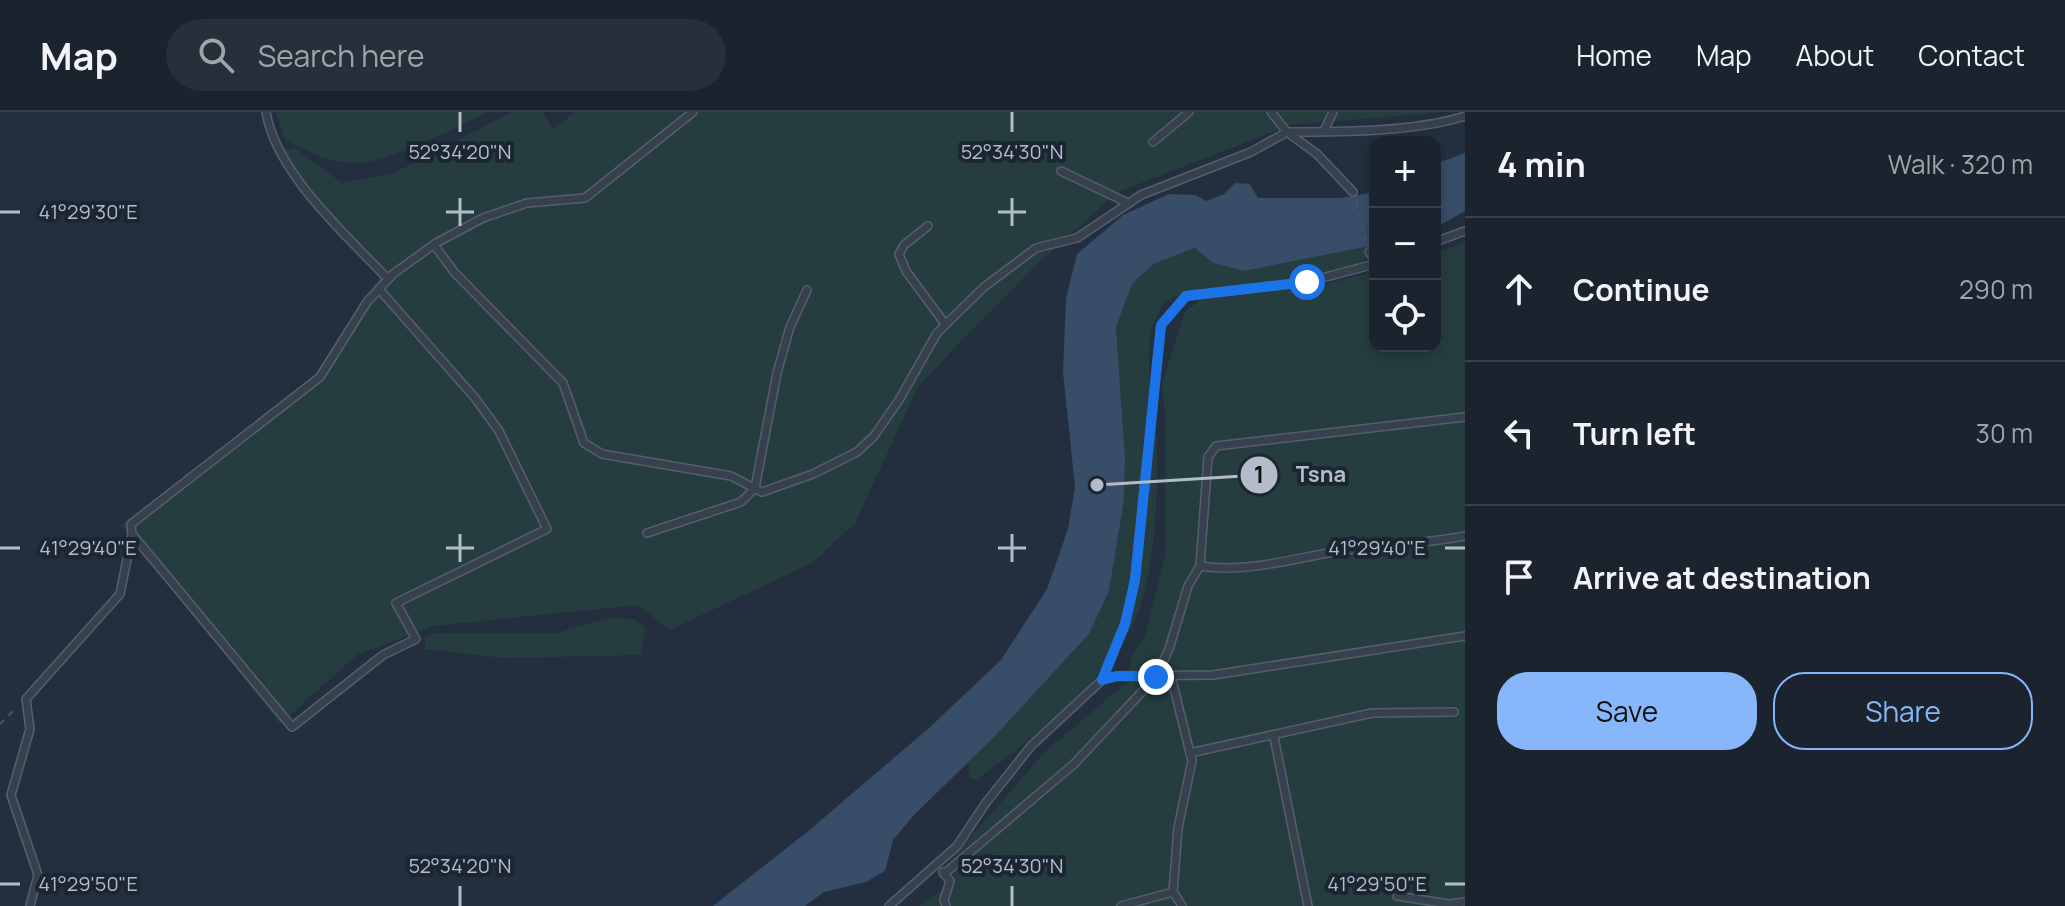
<!DOCTYPE html>
<html lang="en">
<head>
<meta charset="utf-8">
<style>
	body { margin:0; font-family:Manrope,sans-serif; background:#272f3a; color:#f1f3f6 }
	.controls { position:absolute; right:24px; top:24px; display:grid; overflow:hidden; border-radius:16px; box-shadow:0 4px 12px #0003 }
	.controls button { width:72px; height:72px; display:grid; place-items:center; padding:0; border:0; border-bottom:2px solid #38404a; background:#1a232e; color:#f1f3f6; font:40px sans-serif }
	.stop { position:absolute; width:24px; height:24px; margin:-18px; border:6px solid #1a73e8; border-radius:50%; background:#fff }
	.stop.end { background:#1a73e8; border-color:#fff; box-shadow:0 2px 8px #0008 }
	.list { margin:0; padding:0; list-style:none }
	h2 { display:flex; justify-content:space-between; align-items:center; height:104px; margin:0; padding:0 32px; font-size:34px }
	h2 small { font-size:26px; font-weight:400; color:#9fa4aa }
	.list li { display:grid; grid-template-columns:52px 1fr auto; gap:24px; align-items:center; box-sizing:border-box; height:144px; padding:0 32px; border-top:2px solid #38404a }
	.list b { display:block; font-size:30px; white-space:nowrap }
	.list em { font-size:26px; font-style:normal; color:#9fa4aa }
	.actions { display:flex; gap:16px; padding:24px 32px }
	.actions a { flex:1; padding:18px 0; border:2px solid #87b7fa; border-radius:32px; text-align:center; font-size:28px; color:#87b7fa }
	.actions .main { background:#87b7fa; color:#111 }
	.icon { flex:none; width:44px; height:44px; fill:none; stroke:currentColor; stroke-width:2; stroke-linecap:round; stroke-linejoin:round }
	.map { position:relative; flex:none; width:1465px; height:794px; overflow:hidden }
	header { display:flex; align-items:center; gap:48px; box-sizing:border-box; height:112px; padding:0 40px; background:#1a232e; border-bottom:2px solid #38404a }
	header strong { font-size:38px }
	nav { display:flex; gap:44px; margin-inline-start:auto; font-size:28px }
	.search { width:560px; height:72px; background:#272f3a; display:flex; align-items:center; gap:20px; box-sizing:border-box; padding:0 28px; border-radius:44px; color:#9fa4aa; font-size:30px }
	main { display:flex }
	aside { flex:1; background:#1a232e }
	.map>svg:first-child { display:block }
</style>
</head>
<body>
<header>
<strong>Map</strong>
<div class="search"><svg class="icon" aria-label="search" viewBox="0 0 24 24"><circle cx="10" cy="10" r="6"/><path d="M15 15l6 6"/></svg>Search here</div>
<nav><a>Home</a><a>Map</a><a>About</a><a>Contact</a></nav>
</header>
<main>
<div class="map">
<svg width="1465" height="794" viewBox="0 0 1465 794">
	<rect width="100%" height="100%" fill="#232f3e"/>
	<g fill="#253d3f">
		<path d="M276 0H488C457 15 382 55 349 51 326 49 306 39 285 28Z"/>
		<path d="M512 0H542L553 17 575 0H1444L1291 13 1118 80 1031 158 919 273 855 411 812 451 670 518 638 493 433 514 357 543 280 612 122 413 308 272 379 166 273 41 295 36 342 71 394 61Z"/>
		<path d="M1465 131V794H919L955 770 945 754 1045 640 1123 573 1132 570 1130 548 1145 523 1165 443 1166 311 1162 272 1184 201 1201 187 1214 183 1312 176 1375 159V234H1435V141Z"/>
		<path d="M1375 133V154L1358 161C1327 165 1181 175 1167 189 1134 222 1157 295 1157 337 1158 384 1155 475 1131 516 1094 579 1033 626 976 668L969 666 968 651 1089 522 1109 479 1124 388 1125 345 1116 215 1132 172 1153 152 1196 136 1213 151 1244 159Z"/>
		<path d="M608 506 634 507 645 516 641 543 503 546 425 537V524L438 521H557Z"/>
	</g>
	<g fill="#384d68">
		<path d="M1465 41V99L1435 116V52Z"/>
		<path d="M1235 71 1250 72 1258 86H1341L1375 80V133L1244 159 1213 151 1195 136 1153 152 1132 172 1116 215 1125 345 1124 388 1109 479 1089 522 993 626 915 702 893 728 885 759 866 770 824 780 805 794H713L807 720 929 616 1001 548 1047 477 1068 417 1075 375 1063 260 1066 186 1077 142 1123 103 1169 82 1195 83 1207 89 1224 82Z"/>
	</g>
	<g fill="none" stroke-linecap="round" stroke-linejoin="round">
		<g stroke="#555f6c" stroke-width="10">
			<g id="service">
				<path d="M266 0C276 61 346 123 388 167"/>
				<path d="M1271 0 1287 20C1341 20 1414 20 1465 4"/>
				<path d="M1324 19 1333 0"/>
				<path d="M1153 30 1189 0"/>
				<path d="M1061 59 1128 91"/>
				<path d="M928 114 904 133 899 142 906 159 945 212"/>
				<path d="M1435 130 1465 119"/>
				<path d="M434 133 455 161 563 271 584 331 602 342 731 364 762 380 813 362 857 340 874 324 899 288 937 221 984 175 1036 136 1077 126 1141 83 1251 40 1287 20 1317 42 1353 80"/>
				<path d="M1369 140 1375 148"/>
				<path d="M379 177 475 286 499 319 547 417 396 491 416 527 383 543 292 615 132 422 131 412 320 265 367 190 393 162 436 131 483 106 527 91 585 86 693 0"/>
				<path d="M647 421 741 390 755 376 777 261 790 215 807 178"/>
				<path d="M1200 454C1251 462 1303 443 1354 437 1391 433 1428 431 1465 424"/>
				<path d="M1102 568 1117 564 1213 563 1465 524"/>
				<path d="M1274 625 1308 794"/>
				<path d="M1190 641 1372 601 1454 600"/>
				<path d="M943 760 950 769 944 788 946 794"/>
				<path d="M944 762 1073 653 1156 565 1169 537 1188 474 1200 454 1208 345 1216 334 1465 305"/>
				<path d="M1173 780 1182 794"/>
				<path d="M1397 784 1449 792 1465 790"/>
				<path d="M30 794 38 763 11 683 30 617 26 587 120 482 132 422"/>
				<path d="M889 794 957 734 985 692 1031 634 1102 568 1125 512 1135 468 1161 213 1186 184 1307 170 1375 152"/>
				<path d="M1121 794 1173 780 1178 716 1192 649 1171 564"/>
			</g>
		</g>
		<g stroke="#435a5c" stroke-width="2" stroke-dasharray="6 6" stroke-linecap="butt">
			<path d="M1356 89 1366 129"/>
			<path d="M0 612 16 596"/>
		</g>
		<use href="#service" stroke="#37414e" stroke-width="7"/>
	</g>
	<g fill="none" stroke-linecap="round" stroke-linejoin="round">
		<path stroke="#1a73e8" stroke-width="10" d="M1156 565 1117 564 1102 568 1125 512 1135 468 1161 213 1186 184 1307 170"/>
	</g>
	<path fill="none" stroke="#b3bcc9" stroke-width="3" d="M460 0V20M1012 0V20M460 86V114M1012 86V114M0 100H20M446 100H474M998 100H1026M460 422V450M1012 422V450M0 436H20M446 436H474M998 436H1026M1445 436H1465M0 772H20M1445 772H1465M460 774V794M1012 774V794"/>
	<g font-size="20" text-anchor="middle" fill="#b3bcc9" stroke="#1c2633" stroke-width="8" stroke-linejoin="round" paint-order="stroke">
		<text x="460" y="47">52°34'20"N</text>
		<text x="1012" y="47">52°34'30"N</text>
		<text x="88" y="107">41°29'30"E</text>
		<text x="1377" y="443">41°29'40"E</text>
		<text x="88" y="443">41°29'40"E</text>
		<text x="460" y="761">52°34'20"N</text>
		<text x="1012" y="761">52°34'30"N</text>
		<text x="1377" y="779">41°29'50"E</text>
		<text x="88" y="779">41°29'50"E</text>
	</g>
	<path fill="none" stroke="#b3bcc9" stroke-width="3" d="M1097 373L1259 363"/>
	<g fill="#b3bcc9" stroke="#1c2633" stroke-width="3">
		<circle cx="1097" cy="373" r="8"/>
		<circle cx="1259" cy="363" r="20"/>
	</g>
	<g font-size="24" text-anchor="middle" font-weight="bold" fill="#111">
		<text x="1259" y="371">1</text>
	</g>
	<g font-size="22" text-anchor="middle" font-weight="bold" fill="#b3bcc9" stroke="#1c2633" stroke-width="8" stroke-linejoin="round" paint-order="stroke">
		<text x="1321" y="370">Tsna</text>
	</g>
</svg>
<div class="controls">
<button>+</button>
<button>−</button>
<button><svg class="icon" aria-label="locate" viewBox="0 0 24 24"><circle cx="12" cy="12" r="6"/><path d="M12 2v4M12 18v4M2 12h4M18 12h4"/></svg></button>
</div>
<div class="stop" style="left:1307px;top:170px"></div>
<div class="stop end" style="left:1156px;top:565px"></div>
</div>
<aside>
<h2>4 min<small>Walk · 320 m</small></h2>
<ul class="list">
<li><svg class="icon" aria-label="ahead" viewBox="0 0 24 24"><path d="M12 20V5M6 11l6-6 6 6"/></svg><div><b>Continue</b></div><em>290 m</em></li>
<li><svg class="icon" aria-label="left" viewBox="0 0 24 24"><path d="M17 20v-9H6M10 6l-5 5 5 5"/></svg><div><b>Turn left</b></div><em>30 m</em></li>
<li><svg class="icon" aria-label="arrive" viewBox="0 0 24 24"><path d="M6 21V4h12l-3 4 3 4H6"/></svg><div><b>Arrive at destination</b></div></li>
</ul>
<div class="actions"><a class="main">Save</a><a>Share</a></div>
</aside>
</main>
</body>
</html>
